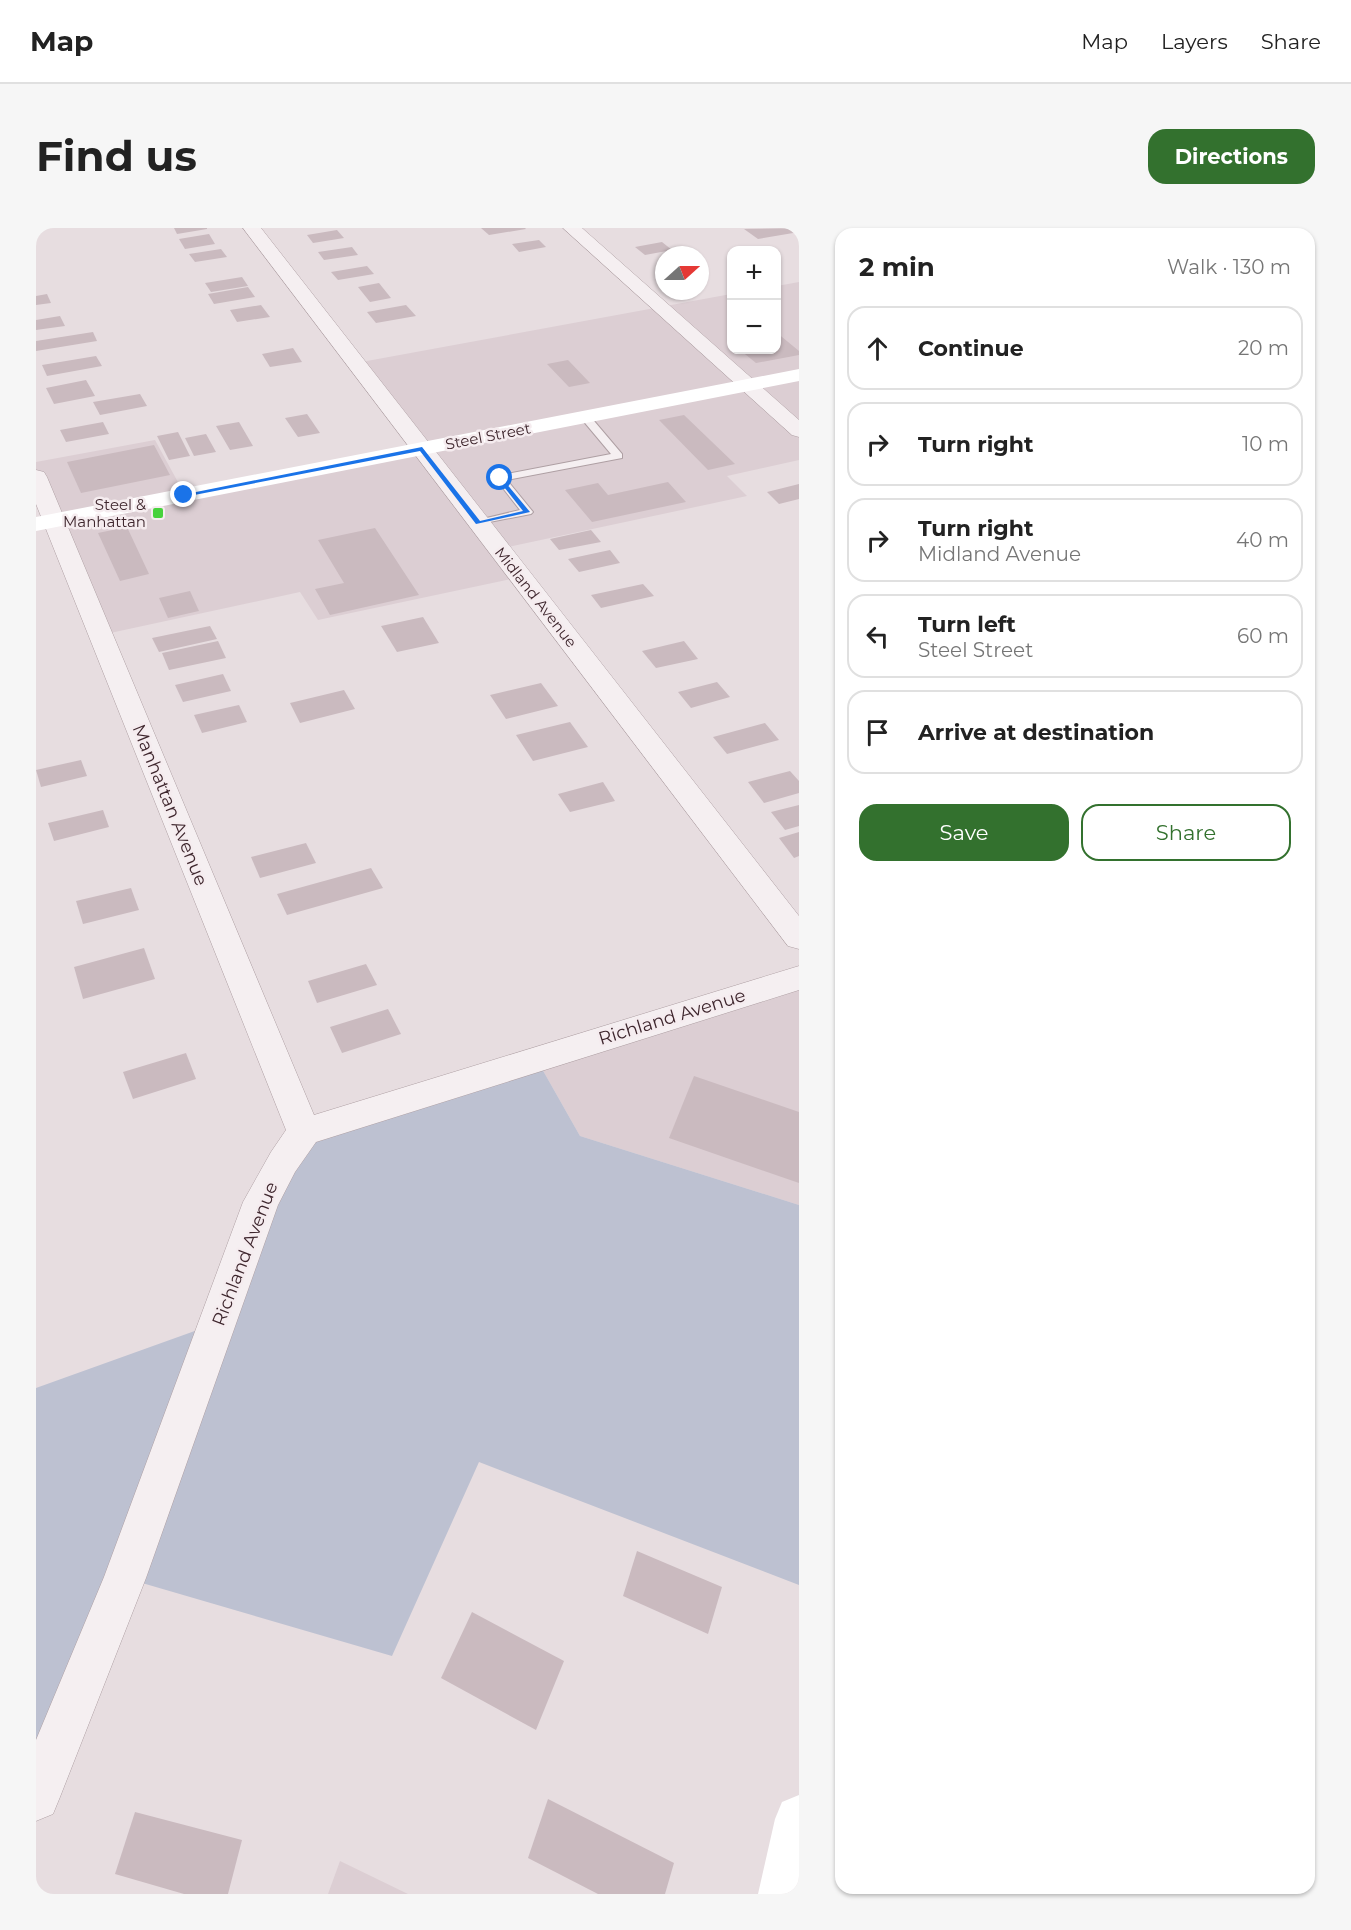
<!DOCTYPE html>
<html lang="en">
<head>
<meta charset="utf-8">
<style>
	body { margin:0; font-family:Montserrat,sans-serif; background:#f6f6f6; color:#222 }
	.controls { position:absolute; right:18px; top:18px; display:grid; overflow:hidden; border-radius:12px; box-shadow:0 2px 4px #0004 }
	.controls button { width:54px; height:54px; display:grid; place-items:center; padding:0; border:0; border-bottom:2px solid #e0e0e0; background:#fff; color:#222; font:30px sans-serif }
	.compass { position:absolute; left:619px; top:18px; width:54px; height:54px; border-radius:50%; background:#fff; box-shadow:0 2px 4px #0004; rotate:69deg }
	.stop { position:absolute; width:18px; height:18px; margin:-14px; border:4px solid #1a73e8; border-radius:50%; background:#fff }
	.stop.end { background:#1a73e8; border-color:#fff; box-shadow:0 2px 6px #0008 }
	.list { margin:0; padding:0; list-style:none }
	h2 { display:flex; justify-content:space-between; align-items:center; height:78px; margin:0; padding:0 24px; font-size:26px }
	h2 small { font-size:20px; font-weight:400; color:#767676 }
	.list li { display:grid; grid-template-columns:39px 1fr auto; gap:18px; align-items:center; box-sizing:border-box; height:84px; margin:0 12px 12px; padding:0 12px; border:2px solid #e0e0e0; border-radius:18px }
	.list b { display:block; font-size:22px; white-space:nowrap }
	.list p { margin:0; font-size:20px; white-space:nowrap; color:#767676 }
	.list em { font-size:20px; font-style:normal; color:#767676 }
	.actions { display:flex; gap:12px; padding:18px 24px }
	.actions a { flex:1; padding:14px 0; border:2px solid #33712e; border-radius:18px; text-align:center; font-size:21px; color:#33712e }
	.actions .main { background:#33712e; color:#fff }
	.icon { flex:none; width:33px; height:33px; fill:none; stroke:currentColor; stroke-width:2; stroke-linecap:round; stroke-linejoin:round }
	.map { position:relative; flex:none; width:763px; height:1666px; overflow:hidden; border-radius:18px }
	header { display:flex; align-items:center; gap:36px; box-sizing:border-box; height:84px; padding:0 30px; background:#fff; border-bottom:2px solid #e0e0e0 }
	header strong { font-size:28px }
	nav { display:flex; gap:33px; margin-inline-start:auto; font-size:21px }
	.intro { display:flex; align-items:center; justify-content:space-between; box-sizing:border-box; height:144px; padding:0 36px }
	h1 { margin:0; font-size:42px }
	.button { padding:15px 27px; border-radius:18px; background:#33712e; color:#fff; font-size:21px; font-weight:700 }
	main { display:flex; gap:36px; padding:0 36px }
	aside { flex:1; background:#fff; border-radius:18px; box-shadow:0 2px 4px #0004 }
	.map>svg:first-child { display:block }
</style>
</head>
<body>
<header>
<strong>Map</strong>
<nav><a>Map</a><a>Layers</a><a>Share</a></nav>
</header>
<div class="intro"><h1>Find us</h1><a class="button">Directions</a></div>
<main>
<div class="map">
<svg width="763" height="1666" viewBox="0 0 763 1666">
	<rect width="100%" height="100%" fill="#e7dde0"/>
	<g fill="#dcced3">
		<path d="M763 54V232L691 248 711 268 463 321 484 349 282 392 264 364 65 407 0 249V234L119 212 149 267 385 221 320 135 695 66 696 122H740L741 58Z"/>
		<path d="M763 750V977L544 908 501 832Z"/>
		<path d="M304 1633 372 1666H292Z"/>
	</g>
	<path fill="#bdc1d1" d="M501 832 544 908 763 977V1357L443 1234 356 1428 89 1350 0 1569V1160L181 1095 268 904Z"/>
	<g fill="#cababf">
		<path d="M138 0H171V1L141 6Z"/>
		<path d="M445 0H489L490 1 453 7Z"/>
		<path d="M763 0V4L722 11 708 1Z"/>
		<path d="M301 2 308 10 277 15 271 7Z"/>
		<path d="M173 6 179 16 149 21 143 11Z"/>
		<path d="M503 12 510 19 483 24 476 16Z"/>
		<path d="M626 14 636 22 609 27 599 19Z"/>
		<path d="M316 19 322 27 288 32 282 24Z"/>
		<path d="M185 21 191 29 159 34 153 26Z"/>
		<path d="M331 38 338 46 302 52 295 44Z"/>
		<path d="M206 49 212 58 175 64 169 55Z"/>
		<path d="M343 55 355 70 334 74 322 59Z"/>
		<path d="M212 59 219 69 178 76 172 66Z"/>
		<path d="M11 66 15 75 0 77V68Z"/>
		<path d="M225 77 234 89 201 94 194 82Z"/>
		<path d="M370 77 380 88 340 95 331 84Z"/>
		<path d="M24 88 29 98 0 102V92Z"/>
		<path d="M57 104 61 113 0 123V113Z"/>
		<path d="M740 104 763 123V127L720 135 704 122H740Z"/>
		<path d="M257 120 266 134 234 139 226 126Z"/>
		<path d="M60 128 66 138 11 148 6 137Z"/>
		<path d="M532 132 554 155 533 159 511 136Z"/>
		<path d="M50 152 59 168 18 176 10 160Z"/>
		<path d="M104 166 111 178 64 187 57 174Z"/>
		<path d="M271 186 284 205 262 209 249 190Z"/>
		<path d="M648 187 699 236 672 242 623 192Z"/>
		<path d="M67 194 73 206 30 214 24 202Z"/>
		<path d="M203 194 217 218 194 222 180 198Z"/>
		<path d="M142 204 154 228 133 232 121 208Z"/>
		<path d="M170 206 180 224 158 228 149 210Z"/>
		<path d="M118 217 134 247 45 265 31 234Z"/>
		<path d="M632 254 650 274 556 294 529 262 562 255 572 267Z"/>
		<path d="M763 256V271L743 276 731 264Z"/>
		<path d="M91 299 113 346 84 353 62 305Z"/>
		<path d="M339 300 383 367 294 387 279 361 308 355 282 312Z"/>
		<path d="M555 302 565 314 523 322 514 311Z"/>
		<path d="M574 322 584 335 543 344 532 331Z"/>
		<path d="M607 356 618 368 565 380 555 367Z"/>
		<path d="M154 363 163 383 132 390 123 370Z"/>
		<path d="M387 389 403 415 361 424 345 398Z"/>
		<path d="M174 398 181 411 123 424 116 410Z"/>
		<path d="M182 413 190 430 133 442 126 425Z"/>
		<path d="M648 413 662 431 620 440 606 423Z"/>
		<path d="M187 446 195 463 147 474 139 457Z"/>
		<path d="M681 454 694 469 655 480 642 464Z"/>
		<path d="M505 455 522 478 470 491 454 467Z"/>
		<path d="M308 462 319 481 264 495 254 475Z"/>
		<path d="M203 477 211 494 166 505 158 487Z"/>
		<path d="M534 494 552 519 497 533 480 507Z"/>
		<path d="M729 495 743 512 691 526 677 509Z"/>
		<path d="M45 532 51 548 5 559 0 542Z"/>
		<path d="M754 543 763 553V565L728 575 712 554Z"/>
		<path d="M567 554 579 573 534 584 522 566Z"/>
		<path d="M763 577V598L749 602 735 584Z"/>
		<path d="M67 582 73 599 18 613 12 595Z"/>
		<path d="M763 604V628L758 630 743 610Z"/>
		<path d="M270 615 280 635 224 650 215 629Z"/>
		<path d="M335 640 347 660 251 687 241 666Z"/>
		<path d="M95 660 103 682 47 696 40 673Z"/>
		<path d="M108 720 119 751 47 771 38 739Z"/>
		<path d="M330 736 341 757 281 775 272 753Z"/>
		<path d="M352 781 365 806 306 825 294 799Z"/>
		<path d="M150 825 160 851 97 871 87 844Z"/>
		<path d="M658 848 763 884V955L633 910Z"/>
		<path d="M601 1323 686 1359 672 1406 587 1368Z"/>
		<path d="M436 1384 528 1433 500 1502 405 1450Z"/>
		<path d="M512 1571 638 1635 629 1666H562L492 1630Z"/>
		<path d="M99 1584 206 1612 192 1666H148L79 1646Z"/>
	</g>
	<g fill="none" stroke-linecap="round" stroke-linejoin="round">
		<g stroke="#ae9fa3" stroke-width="2">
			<path id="lane" d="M549 186 553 187 586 226V230L471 252 497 284 495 286 438 297V293L484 282 459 250 460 248 575 226 544 189Z"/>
		</g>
		<g stroke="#ae9fa3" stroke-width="1">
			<g id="street">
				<path d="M207 0H225L763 688V721L752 718Z"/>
				<path d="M527 0H546L763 192V209L756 207Z"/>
				<path d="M0 242 8 244 11 249 278 887 763 738V762L280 914 259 944 242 977 110 1350 24 1569 17 1586 0 1593V1512L68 1349 207 974 235 924 250 902 0 276Z"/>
			</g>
		</g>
		<use href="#lane" fill="#f5eff1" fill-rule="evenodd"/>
		<use href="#street" fill="#f5eff1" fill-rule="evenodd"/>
		<g fill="#fff" fill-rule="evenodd">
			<path d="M763 141V153L0 303V289Z"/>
			<path d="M763 1567V1666H722L739 1591 746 1574Z"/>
		</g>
	</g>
	<path fill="#1a73e8" d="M386 219 444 293 487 283 461 250 464 248 494 284 440 296 384 223 148 269 145 267Z"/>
	<rect fill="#47d23c" stroke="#f5ecef" stroke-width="2" x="116" y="279" width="12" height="12" rx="3"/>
	<g text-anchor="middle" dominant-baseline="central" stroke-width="5" stroke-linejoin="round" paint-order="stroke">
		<g font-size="15" fill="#3e262d" stroke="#f5ecef">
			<text transform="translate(452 208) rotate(-11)">Steel Street</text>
			<text transform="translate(500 369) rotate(52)">Midland Avenue</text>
		</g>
		<g font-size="15" fill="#3e262d" stroke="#f5ecef" text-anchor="end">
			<text x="110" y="276">Steel &amp;<tspan x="110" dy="17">Manhattan</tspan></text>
		</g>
		<g font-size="18" fill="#3e262d" stroke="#f5ecef">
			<text transform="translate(134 577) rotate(68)">Manhattan Avenue</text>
			<text transform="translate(636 789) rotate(-17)">Richland Avenue</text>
			<text transform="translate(209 1026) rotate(-69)">Richland Avenue</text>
		</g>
	</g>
</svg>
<div class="controls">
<button>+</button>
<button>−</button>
</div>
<svg class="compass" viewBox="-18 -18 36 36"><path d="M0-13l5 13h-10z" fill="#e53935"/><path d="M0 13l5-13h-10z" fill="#767676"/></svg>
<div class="stop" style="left:464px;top:250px"></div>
<div class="stop end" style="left:148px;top:267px"></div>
</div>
<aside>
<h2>2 min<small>Walk · 130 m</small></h2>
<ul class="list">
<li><svg class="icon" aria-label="ahead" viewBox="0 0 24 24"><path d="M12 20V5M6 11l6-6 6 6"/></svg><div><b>Continue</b></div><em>20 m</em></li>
<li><svg class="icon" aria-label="right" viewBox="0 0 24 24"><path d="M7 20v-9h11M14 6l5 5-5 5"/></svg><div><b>Turn right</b></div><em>10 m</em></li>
<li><svg class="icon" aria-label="right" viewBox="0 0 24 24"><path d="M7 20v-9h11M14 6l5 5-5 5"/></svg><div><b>Turn right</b><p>Midland Avenue</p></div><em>40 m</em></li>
<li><svg class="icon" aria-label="left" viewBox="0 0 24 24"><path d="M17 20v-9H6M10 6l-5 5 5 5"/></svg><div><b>Turn left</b><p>Steel Street</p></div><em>60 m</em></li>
<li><svg class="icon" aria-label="arrive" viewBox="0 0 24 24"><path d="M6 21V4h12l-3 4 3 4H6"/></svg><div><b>Arrive at destination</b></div></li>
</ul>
<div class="actions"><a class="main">Save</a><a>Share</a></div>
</aside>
</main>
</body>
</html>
